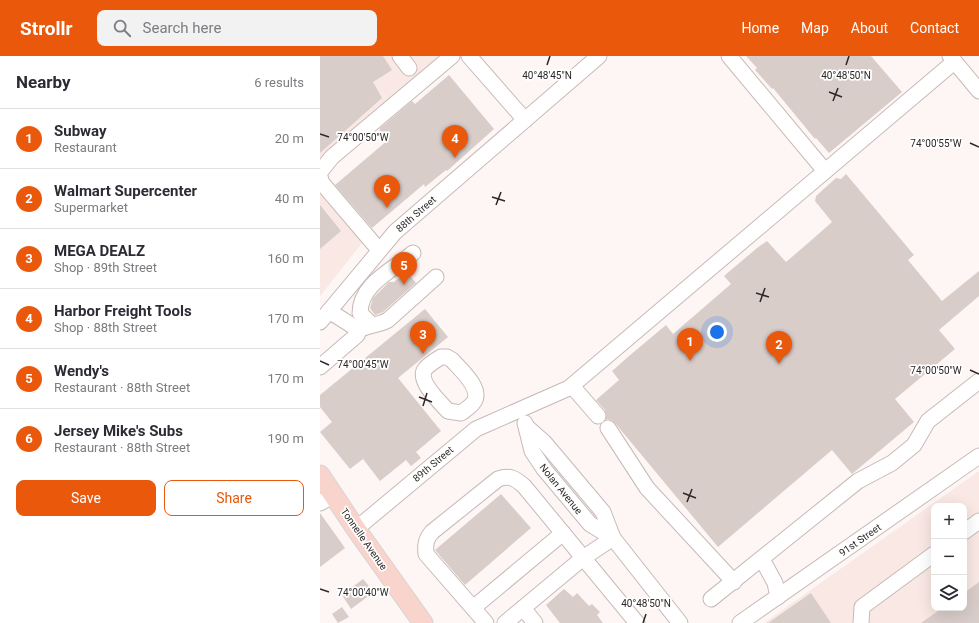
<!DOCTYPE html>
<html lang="en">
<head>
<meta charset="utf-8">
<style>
	body { margin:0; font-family:Roboto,sans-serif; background:#f2f2f3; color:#2b2b33 }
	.controls { position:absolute; right:12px; bottom:12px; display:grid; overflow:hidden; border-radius:8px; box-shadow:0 4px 16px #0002 }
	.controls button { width:36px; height:36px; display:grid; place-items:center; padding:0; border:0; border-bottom:1px solid #e1e1e2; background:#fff; color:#2b2b33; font:20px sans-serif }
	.you { position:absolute; left:397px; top:276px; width:14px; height:14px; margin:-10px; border:3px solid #fff; border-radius:50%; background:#1a73e8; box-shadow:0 0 0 6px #1a73e833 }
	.badge { display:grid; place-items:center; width:26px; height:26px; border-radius:50%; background:#ea580c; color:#fff; font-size:13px; font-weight:700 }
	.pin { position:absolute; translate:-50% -33px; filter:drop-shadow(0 1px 2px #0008) }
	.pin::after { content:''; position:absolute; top:21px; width:14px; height:12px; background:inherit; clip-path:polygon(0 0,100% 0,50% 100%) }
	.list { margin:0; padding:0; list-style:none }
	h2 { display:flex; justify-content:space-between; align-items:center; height:52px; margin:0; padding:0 16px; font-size:17px }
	h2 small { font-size:13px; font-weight:400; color:#7c7c81 }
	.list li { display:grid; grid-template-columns:26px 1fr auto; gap:12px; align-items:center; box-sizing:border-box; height:60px; padding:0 16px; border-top:1px solid #e1e1e2 }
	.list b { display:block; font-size:15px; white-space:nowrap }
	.list p { margin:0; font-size:13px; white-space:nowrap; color:#7c7c81 }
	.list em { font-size:13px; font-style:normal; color:#7c7c81 }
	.actions { display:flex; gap:8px; padding:12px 16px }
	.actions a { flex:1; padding:9px 0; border:1px solid #ea580c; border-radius:8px; text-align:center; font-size:14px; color:#ea580c }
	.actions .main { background:#ea580c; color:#fff }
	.icon { flex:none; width:22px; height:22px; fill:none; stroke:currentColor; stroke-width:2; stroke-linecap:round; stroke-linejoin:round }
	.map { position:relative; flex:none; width:659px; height:567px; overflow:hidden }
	header { display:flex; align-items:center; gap:24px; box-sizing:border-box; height:56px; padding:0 20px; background:#ea580c; color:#fff }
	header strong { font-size:19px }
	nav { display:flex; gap:22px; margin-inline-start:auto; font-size:14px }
	.search { width:280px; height:36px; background:#f2f2f3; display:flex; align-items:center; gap:10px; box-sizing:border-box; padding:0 14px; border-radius:8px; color:#7c7c81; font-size:15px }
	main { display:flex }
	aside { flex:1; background:#fff }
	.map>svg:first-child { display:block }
</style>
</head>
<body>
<header>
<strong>Strollr</strong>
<div class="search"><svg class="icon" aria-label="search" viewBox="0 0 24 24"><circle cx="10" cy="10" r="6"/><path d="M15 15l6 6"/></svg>Search here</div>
<nav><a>Home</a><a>Map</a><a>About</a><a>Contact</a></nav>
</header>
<main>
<aside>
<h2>Nearby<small>6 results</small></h2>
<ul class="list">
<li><span class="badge">1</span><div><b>Subway</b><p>Restaurant</p></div><em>20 m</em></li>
<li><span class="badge">2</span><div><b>Walmart Supercenter</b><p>Supermarket</p></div><em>40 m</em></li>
<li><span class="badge">3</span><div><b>MEGA DEALZ</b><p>Shop · 89th Street</p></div><em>160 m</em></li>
<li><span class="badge">4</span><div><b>Harbor Freight Tools</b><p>Shop · 88th Street</p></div><em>170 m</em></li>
<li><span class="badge">5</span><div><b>Wendy's</b><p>Restaurant · 88th Street</p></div><em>170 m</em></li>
<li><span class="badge">6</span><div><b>Jersey Mike's Subs</b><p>Restaurant · 88th Street</p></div><em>190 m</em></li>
</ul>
<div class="actions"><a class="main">Save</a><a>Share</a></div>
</aside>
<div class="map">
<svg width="659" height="567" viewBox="0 0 659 567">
	<rect width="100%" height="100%" fill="#fef6f4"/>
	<g fill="#f9e8e4" fill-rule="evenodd">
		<path d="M0 0H127L0 107Z"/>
		<path d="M0 133 42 187 0 240Z"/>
		<path d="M659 415V567H444L454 560ZM614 450H644V552H614Z"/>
	</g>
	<g fill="#d9cdca">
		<path d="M0 0H63L72 14 53 26 62 42 0 97Z"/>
		<path d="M426 0H551L582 36 509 97 496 82 495 83 453 32 452 33 435 14 437 12Z"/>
		<path d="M129 19 174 73 127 115 126 114 105 131 104 128 52 172 15 129 68 84 59 73 92 45 95 48Z"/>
		<path d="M526 118 594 199 588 204 622 245 659 215V240L619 274 635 293 575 343 594 366 532 418 512 394 398 491 295 367 292 364 286 363 285 354 276 344 299 324 292 315 309 300 346 269 353 278 411 228 404 220 437 192 447 185 466 206 487 188 512 166 495 145 496 140 516 122 521 123Z"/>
		<path d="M0 149 21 175 0 193Z"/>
		<path d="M87 216 96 227 63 256 55 259 50 252 53 242 69 226H74Z"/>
		<path d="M105 253 128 281 78 322 121 375 96 396 101 402 91 410 86 404 60 425 43 403 30 413 0 376 12 366 0 351V339Z"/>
		<path d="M181 438 211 472 145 529 115 494Z"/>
		<path d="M0 457 25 492 0 511Z"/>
		<path d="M43 523 54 536 31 553 22 539Z"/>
		<path d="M659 526V567H601L622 552H644V537Z"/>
		<path d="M244 533 253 541 257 537 269 550 272 548 280 556 277 559 283 567H240L226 549Z"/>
		<path d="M491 537 511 567H448Z"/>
		<path d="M22 551 29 561 18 567 12 558Z"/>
	</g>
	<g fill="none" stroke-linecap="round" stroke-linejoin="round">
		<g stroke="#c6bab7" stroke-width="17">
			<g id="minor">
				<path d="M80 0 89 12"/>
				<path d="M149 0 205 64"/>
				<path d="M409 0 505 115"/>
				<path d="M630 0 659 35"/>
				<path d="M0 116 12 101 132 0"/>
				<path d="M0 121 2 127 59 194"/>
				<path d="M9 255 39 274C50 268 57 270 68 264L116 221"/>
				<path d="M0 266 75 176 279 0"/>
				<path d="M51 268 40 257C40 228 73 214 93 197"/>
				<path d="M121 301H127L132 304C141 314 164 334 153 347 150 351 145 354 141 357L128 355C120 346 97 325 105 313 109 308 116 304 121 301Z"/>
				<path d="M0 311 37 279 39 274"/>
				<path d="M252 330 278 360"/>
				<path d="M205 367 212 395 224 413 270 468 293 482"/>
				<path d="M207 371 224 386 283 456 293 482 360 567"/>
				<path d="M288 372 327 432 414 526"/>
				<path d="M0 447 14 439"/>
				<path d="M36 473 156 373 249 332 634 6"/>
				<path d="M644 476 659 465"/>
				<path d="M442 503 455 527 458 541"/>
				<path d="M391 543 538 425 572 407 594 389 608 365 659 325"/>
				<path d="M153 552 243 477"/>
				<path d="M203 552 215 567"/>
				<path d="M166 567 106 498C105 488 106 483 112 476L178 423C189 419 195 422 204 430L317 567"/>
				<path d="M185 567 263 502 293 482"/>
				<path d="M420 567 659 400"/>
				<path d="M541 567 542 551 614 498"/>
			</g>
		</g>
		<g stroke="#d5d4d4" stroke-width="21">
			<path id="major" d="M0 419 36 473 103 567"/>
		</g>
		<use href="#minor" stroke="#fff" stroke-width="15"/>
		<use href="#major" stroke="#f9d4cd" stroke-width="19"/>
	</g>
	<path fill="none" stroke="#2d2827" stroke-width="1.5" d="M227 9 230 0M526 9 529 0M509 36 522 41M513 45 518 32M0 78 9 81M650 87 659 91M172 141 185 145M176 149 181 136M436 237 449 241M440 246 445 232M0 305 9 309M650 314 659 318M99 341 112 346M103 350 107 337M363 437 376 442M367 446 372 433M0 533 9 536M323 567 326 558"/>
	<g text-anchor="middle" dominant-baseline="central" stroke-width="3.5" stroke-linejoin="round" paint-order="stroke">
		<g font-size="10" fill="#2d2827" stroke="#fff">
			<text transform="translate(96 158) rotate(-41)">88th Street</text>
			<text transform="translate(113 408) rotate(-40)">89th Street</text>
			<text transform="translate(241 433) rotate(51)">Nolan Avenue</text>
			<text transform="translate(44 483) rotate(55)">Tonnelle Avenue</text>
			<text transform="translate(540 484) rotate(-35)">91st Street</text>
		</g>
	</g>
	<g font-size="10" text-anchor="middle" fill="#2d2827" stroke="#fff" stroke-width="3.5" stroke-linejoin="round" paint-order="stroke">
		<text x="227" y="23">40°48'45"N</text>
		<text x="526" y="23">40°48'50"N</text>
		<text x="43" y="85">74°00'50"W</text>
		<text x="616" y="91">74°00'55"W</text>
		<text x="43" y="312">74°00'45"W</text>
		<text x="616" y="318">74°00'50"W</text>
		<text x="43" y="540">74°00'40"W</text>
		<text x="326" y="551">40°48'50"N</text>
	</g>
</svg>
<div class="controls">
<button>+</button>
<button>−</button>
<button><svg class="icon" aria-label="layers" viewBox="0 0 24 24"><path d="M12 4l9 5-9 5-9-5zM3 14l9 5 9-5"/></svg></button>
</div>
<div class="you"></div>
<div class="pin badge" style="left:370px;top:305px">1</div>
<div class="pin badge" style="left:459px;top:308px">2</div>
<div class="pin badge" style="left:103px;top:298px">3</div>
<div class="pin badge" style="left:135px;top:102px">4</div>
<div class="pin badge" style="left:84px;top:229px">5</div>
<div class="pin badge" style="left:67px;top:152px">6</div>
</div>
</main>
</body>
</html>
